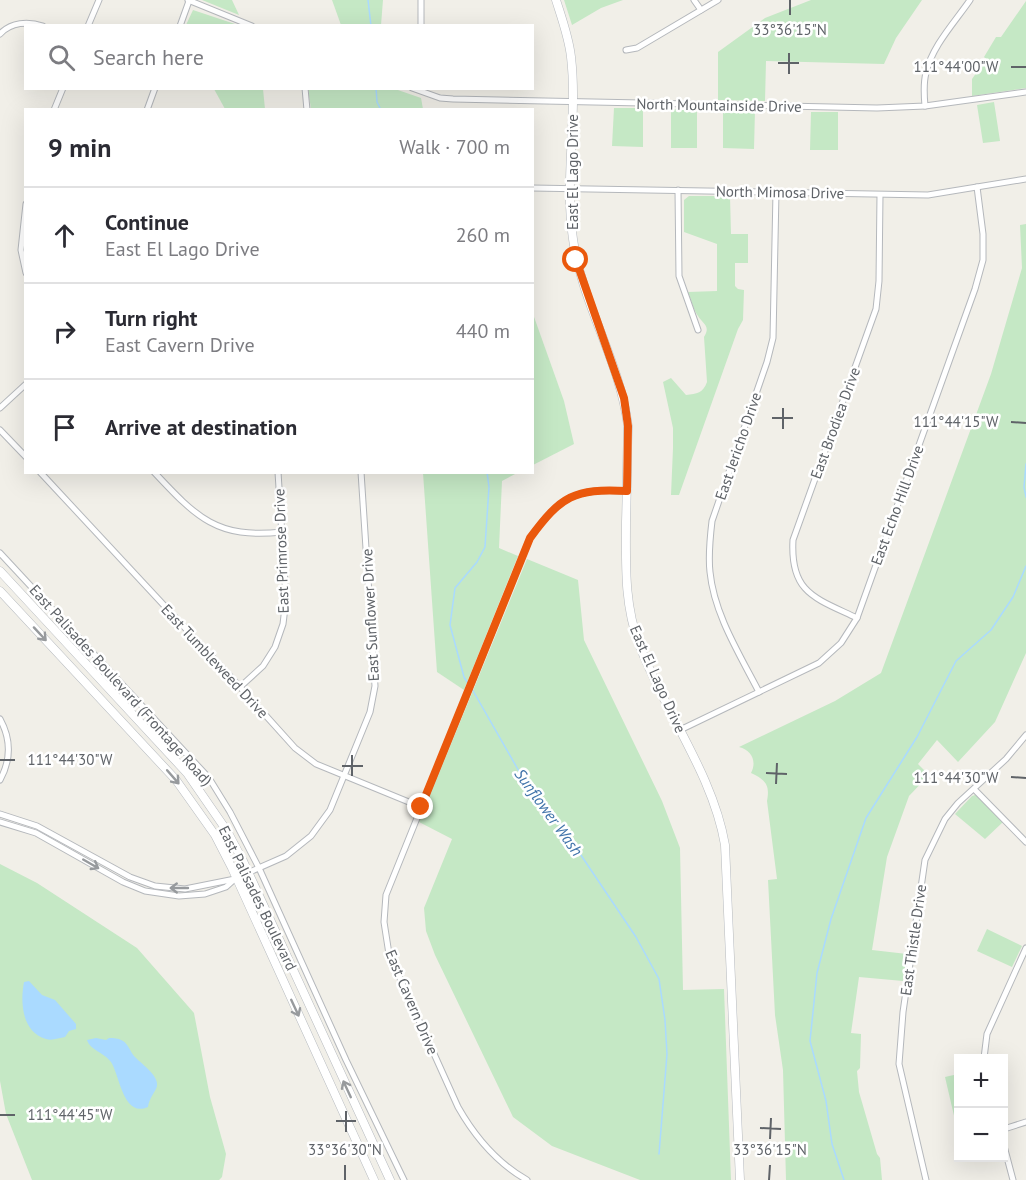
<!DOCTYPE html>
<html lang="en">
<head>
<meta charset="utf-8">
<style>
	body { margin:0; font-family:"PT Sans",sans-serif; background:#f7f7f7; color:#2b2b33 }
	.controls { position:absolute; right:18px; bottom:18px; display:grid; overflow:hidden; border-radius:0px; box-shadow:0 6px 24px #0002 }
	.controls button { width:54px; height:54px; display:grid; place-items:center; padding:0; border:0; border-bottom:2px solid #e1e1e2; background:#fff; color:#2b2b33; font:30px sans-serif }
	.stop { position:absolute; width:18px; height:18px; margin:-14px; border:4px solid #ea580c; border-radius:50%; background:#fff }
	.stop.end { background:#ea580c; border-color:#fff; box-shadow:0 2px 6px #0008 }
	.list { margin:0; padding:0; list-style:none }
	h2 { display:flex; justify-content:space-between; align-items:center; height:78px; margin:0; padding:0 24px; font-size:26px }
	h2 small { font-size:20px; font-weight:400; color:#7c7c81 }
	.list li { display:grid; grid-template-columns:39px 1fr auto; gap:18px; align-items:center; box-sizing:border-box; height:96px; padding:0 24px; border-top:2px solid #e1e1e2 }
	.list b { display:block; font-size:22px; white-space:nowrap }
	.list p { margin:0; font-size:20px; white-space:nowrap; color:#7c7c81 }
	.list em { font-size:20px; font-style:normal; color:#7c7c81 }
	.icon { flex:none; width:33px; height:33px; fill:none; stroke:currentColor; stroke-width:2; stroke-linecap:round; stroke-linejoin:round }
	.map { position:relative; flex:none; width:1026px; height:1180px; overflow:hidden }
	.search { position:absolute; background:#fff; box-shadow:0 6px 24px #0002; left:24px; top:24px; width:510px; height:66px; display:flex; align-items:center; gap:15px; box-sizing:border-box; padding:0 21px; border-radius:0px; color:#7c7c81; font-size:22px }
	.panel { position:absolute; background:#fff; box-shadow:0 6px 24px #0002; left:24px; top:108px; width:510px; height:366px; border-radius:0px }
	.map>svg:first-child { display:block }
</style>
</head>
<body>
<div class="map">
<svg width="1026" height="1180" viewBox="0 0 1026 1180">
	<rect width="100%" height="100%" fill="#f1efe8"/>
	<g fill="#c5e8c5">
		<path d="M202 0H232L239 15Z"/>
		<path d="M332 0H383L381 25H341Z"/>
		<path d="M564 0H623L601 8 572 25Z"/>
		<path d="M811 0H922L896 38 884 64 766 61 765 101 718 100V52L765 18Z"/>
		<path d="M1026 1V88L972 96V79L986 59 984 57 996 37H1001Z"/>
		<path d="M193 10 238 25H186Z"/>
		<path d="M214 89H263L265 109H225Z"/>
		<path d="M308 89H395L421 98 423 109H311Z"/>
		<path d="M994 102 1000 141 983 143 977 105Z"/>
		<path d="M614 108H643V147L612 146Z"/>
		<rect x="671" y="109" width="26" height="39"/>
		<path d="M723 110H755L754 149 723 148Z"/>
		<path d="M811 112H838V150H810Z"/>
		<path d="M689 196H730L731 234H748V263H735V286L738 289 744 290 743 320 738 329 679 495H671L673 448V428L663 382 671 378 686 395C697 394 703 393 707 382L704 337C711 326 703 324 698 316 693 309 691 299 688 292L717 291V244L684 232V200Z"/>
		<path d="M1026 224V653L995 722 958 762 937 740 918 764 929 775 909 796 887 857 872 950 907 954 903 981 859 977 851 1033 861 1034 860 1068 857 1071 859 1092 877 1154 880 1158 882 1180H786L783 1070 775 1015 768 880 777 879 767 801C770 785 766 780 751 773 757 762 752 750 739 747L835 701 881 673 991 374 1022 268 1020 225Z"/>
		<path d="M533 314 564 401 574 444 533 465Z"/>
		<path d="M423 473H517L502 481 499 548 518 556 464 690 437 672Z"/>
		<path d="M527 559 578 580 584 640 662 801 680 848 683 990 724 989 731 1180H640L552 1146 513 1117 435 955 426 931 424 908 452 839 419 822Z"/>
		<path d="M975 795 979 796 1003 822 985 839 955 814 972 796Z"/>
		<path d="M0 864 37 883 137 948 194 1013 210 1097 226 1154 222 1177 219 1180H32L6 1114 0 1081Z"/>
		<path d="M987 929 1022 946 1012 967 977 951Z"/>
		<path d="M958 1074V1119L955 1120 945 1077Z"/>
	</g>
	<g fill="#aadaff">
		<path d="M29 981 42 995 55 1000 76 1024V1029L69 1031 65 1037C59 1038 52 1041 46 1039 22 1032 20 1003 24 982Z"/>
		<path d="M96 1038 106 1040 109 1038C114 1038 118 1038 123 1041 128 1044 130 1051 134 1056 140 1063 159 1075 157 1086 156 1091 149 1098 148 1107 123 1118 120 1076 111 1062 105 1053 90 1050 87 1040Z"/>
	</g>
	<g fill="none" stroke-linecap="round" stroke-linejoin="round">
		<g stroke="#aadaff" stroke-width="1.5">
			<path d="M368 0 371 26"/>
			<path d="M376 88 377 102 381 110"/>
			<path d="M1026 464 1024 487 1026 497"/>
			<path d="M469 685 464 677 450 625 455 588 477 562 485 547 489 487 487 472"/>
			<path d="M472 689 520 773 554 815 636 937 659 979 665 1020 667 1054 659 1154"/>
			<path d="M844 1180 832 1144 826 1101 810 1041 817 973 831 919 866 818 917 737 956 661 991 630 1013 597 1026 566"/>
		</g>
		<g stroke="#b5b8bc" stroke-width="7">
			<g id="street">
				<path d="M188 0 252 26"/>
				<path d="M694 0 701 10"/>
				<path d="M88 26 99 0"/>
				<path d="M180 26 189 1"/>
				<path d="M421 26V0"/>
				<path d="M0 34C11 22 28 21 43 26"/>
				<path d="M626 50 637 48 718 0"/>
				<path d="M305 88 307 110"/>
				<path d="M412 88 440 98 453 99 877 108 925 106 1026 92"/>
				<path d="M925 106C924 95 923 84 926 73 932 46 955 22 970 0"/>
				<path d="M54 110 63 88"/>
				<path d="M147 110 155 88"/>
				<path d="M532 188 928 195 1026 179"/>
				<path d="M678 190 679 276 698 330"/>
				<path d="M26 204 21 250 26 273"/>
				<path d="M0 408 26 384"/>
				<path d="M0 430 26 457"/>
				<path d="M40 472 240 687 295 748 316 764 421 807"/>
				<path d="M154 472C197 518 217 539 282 532"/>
				<path d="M0 553 209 778 230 812 259 868 346 1060 404 1180"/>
				<path d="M857 618C815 598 790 593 793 540L876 309 879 281 880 195"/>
				<path d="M240 687 263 666 275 647 283 624 286 599 278 472"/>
				<path d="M759 692C740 655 714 614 710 572 708 555 710 538 712 521L767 362 773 338 776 192"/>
				<path d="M0 719C11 739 11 760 0 780"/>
				<path d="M680 730 819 663 841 643 857 618 975 289 983 260V234L977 187"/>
				<path d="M974 789 1026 842"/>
				<path d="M0 814 37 826 130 877 155 886 185 889 235 879"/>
				<path d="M0 822 36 833 123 882 145 891 179 896 205 894 226 887 236 878 286 856 311 836 330 810 370 712 375 686 361 472"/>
				<path d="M984 1058 987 1034 1026 948"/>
				<path d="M1004 1129 1026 1122"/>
				<path d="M1004 1146 1013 1180"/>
				<path d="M527 1180C497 1163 475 1137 458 1107L389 954 384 922 386 895 530 538C561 496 574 488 627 491"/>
				<path d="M926 1180 899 1064 903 1012 925 860 945 819 958 803 1006 759 1026 735"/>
			</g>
		</g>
		<g stroke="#b6babf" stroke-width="9">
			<g id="secondary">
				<path d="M556 0C562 19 569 38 571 57 578 117 564 179 573 239 582 304 620 361 628 426 627 458 627 490 626 522 626 564 624 604 639 644 664 711 713 774 725 845L740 1180"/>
				<path d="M0 571 187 773 227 831 243 861 390 1180"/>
				<path d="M0 591 176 780 215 835 232 868 374 1180"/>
			</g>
		</g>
		<use href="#street" stroke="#fff" stroke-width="5"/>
		<use href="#secondary" stroke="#fff" stroke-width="8"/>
	</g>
	<defs><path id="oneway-shaft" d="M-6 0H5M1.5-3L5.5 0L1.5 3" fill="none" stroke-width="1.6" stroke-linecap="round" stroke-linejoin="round" transform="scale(1.5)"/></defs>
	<g stroke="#979a9d">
		<use href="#oneway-shaft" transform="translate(40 634) rotate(47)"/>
		<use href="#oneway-shaft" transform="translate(173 777) rotate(49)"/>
		<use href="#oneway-shaft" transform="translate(91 864) rotate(30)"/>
		<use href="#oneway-shaft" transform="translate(179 888) rotate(-180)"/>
		<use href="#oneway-shaft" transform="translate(295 1008) rotate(65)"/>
		<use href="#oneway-shaft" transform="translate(347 1089) rotate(-115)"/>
	</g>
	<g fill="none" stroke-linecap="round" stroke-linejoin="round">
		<path stroke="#ea580c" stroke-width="8" d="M421 807 530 538C561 496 574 488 627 491L628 426 624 398 576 260"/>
	</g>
	<path fill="none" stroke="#5f6368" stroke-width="2" d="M790 15V0M778 63H799M1011 67H1026M789 74V53M772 418H793M1011 422 1026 423M783 429V408M0 760H15M342 766H363M766 773 787 774M352 776V755M1011 777 1026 778M776 784 777 763M0 1115H15M336 1121H356M760 1128 781 1129M346 1132V1111M770 1139 771 1118M345 1180V1165M769 1180 770 1165"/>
	<g text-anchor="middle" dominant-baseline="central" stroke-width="5" stroke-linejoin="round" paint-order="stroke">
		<g font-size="15" fill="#5f6368" stroke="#fff">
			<text transform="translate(719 105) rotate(1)">North Mountainside Drive</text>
			<text transform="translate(572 172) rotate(-90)">East El Lago Drive</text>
			<text transform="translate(780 192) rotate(1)">North Mimosa Drive</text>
			<text transform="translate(835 423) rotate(-70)">East Brodiea Drive</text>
			<text transform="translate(738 446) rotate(-71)">East Jericho Drive</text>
			<text transform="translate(897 505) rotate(-70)">East Echo Hill Drive</text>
			<text transform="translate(281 551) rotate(-92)">East Primrose Drive</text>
			<text transform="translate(370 615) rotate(-93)">East Sunflower Drive</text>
			<text transform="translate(215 661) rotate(47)">East Tumbleweed Drive</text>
			<text transform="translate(658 679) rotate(66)">East El Lago Drive</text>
			<text transform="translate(121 685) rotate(48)">East Palisades Boulevard (Frontage Road)</text>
			<text transform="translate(258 898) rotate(64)">East Palisades Boulevard</text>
			<text transform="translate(913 940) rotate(-82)">East Thistle Drive</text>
			<text transform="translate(412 1002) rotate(67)">East Cavern Drive</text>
		</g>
		<g font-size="16" font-style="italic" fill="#4174aa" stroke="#fff">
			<text transform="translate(549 812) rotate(54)">Sunflower Wash</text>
		</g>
	</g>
	<g font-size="15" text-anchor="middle" fill="#5f6368" stroke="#fff" stroke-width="5" stroke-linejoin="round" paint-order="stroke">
		<text x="790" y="35">33°36'15"N</text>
		<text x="956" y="72">111°44'00"W</text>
		<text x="956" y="427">111°44'15"W</text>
		<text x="70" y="765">111°44'30"W</text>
		<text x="956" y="783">111°44'30"W</text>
		<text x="70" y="1120">111°44'45"W</text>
		<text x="345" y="1155">33°36'30"N</text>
		<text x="770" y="1155">33°36'15"N</text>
	</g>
</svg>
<div class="controls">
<button>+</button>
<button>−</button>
</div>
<div class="stop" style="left:576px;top:260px"></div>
<div class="stop end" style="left:421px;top:807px"></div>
<div class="search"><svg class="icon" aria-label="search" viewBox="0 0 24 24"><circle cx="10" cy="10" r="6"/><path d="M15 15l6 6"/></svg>Search here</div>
<section class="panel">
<h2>9 min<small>Walk · 700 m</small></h2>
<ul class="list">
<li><svg class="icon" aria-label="ahead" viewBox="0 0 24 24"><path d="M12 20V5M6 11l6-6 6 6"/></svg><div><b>Continue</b><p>East El Lago Drive</p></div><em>260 m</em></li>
<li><svg class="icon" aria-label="right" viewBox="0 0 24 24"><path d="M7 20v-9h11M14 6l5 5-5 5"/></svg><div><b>Turn right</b><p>East Cavern Drive</p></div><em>440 m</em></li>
<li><svg class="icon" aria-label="arrive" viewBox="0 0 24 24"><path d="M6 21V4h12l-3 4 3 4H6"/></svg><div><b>Arrive at destination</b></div></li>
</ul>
</section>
</div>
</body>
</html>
